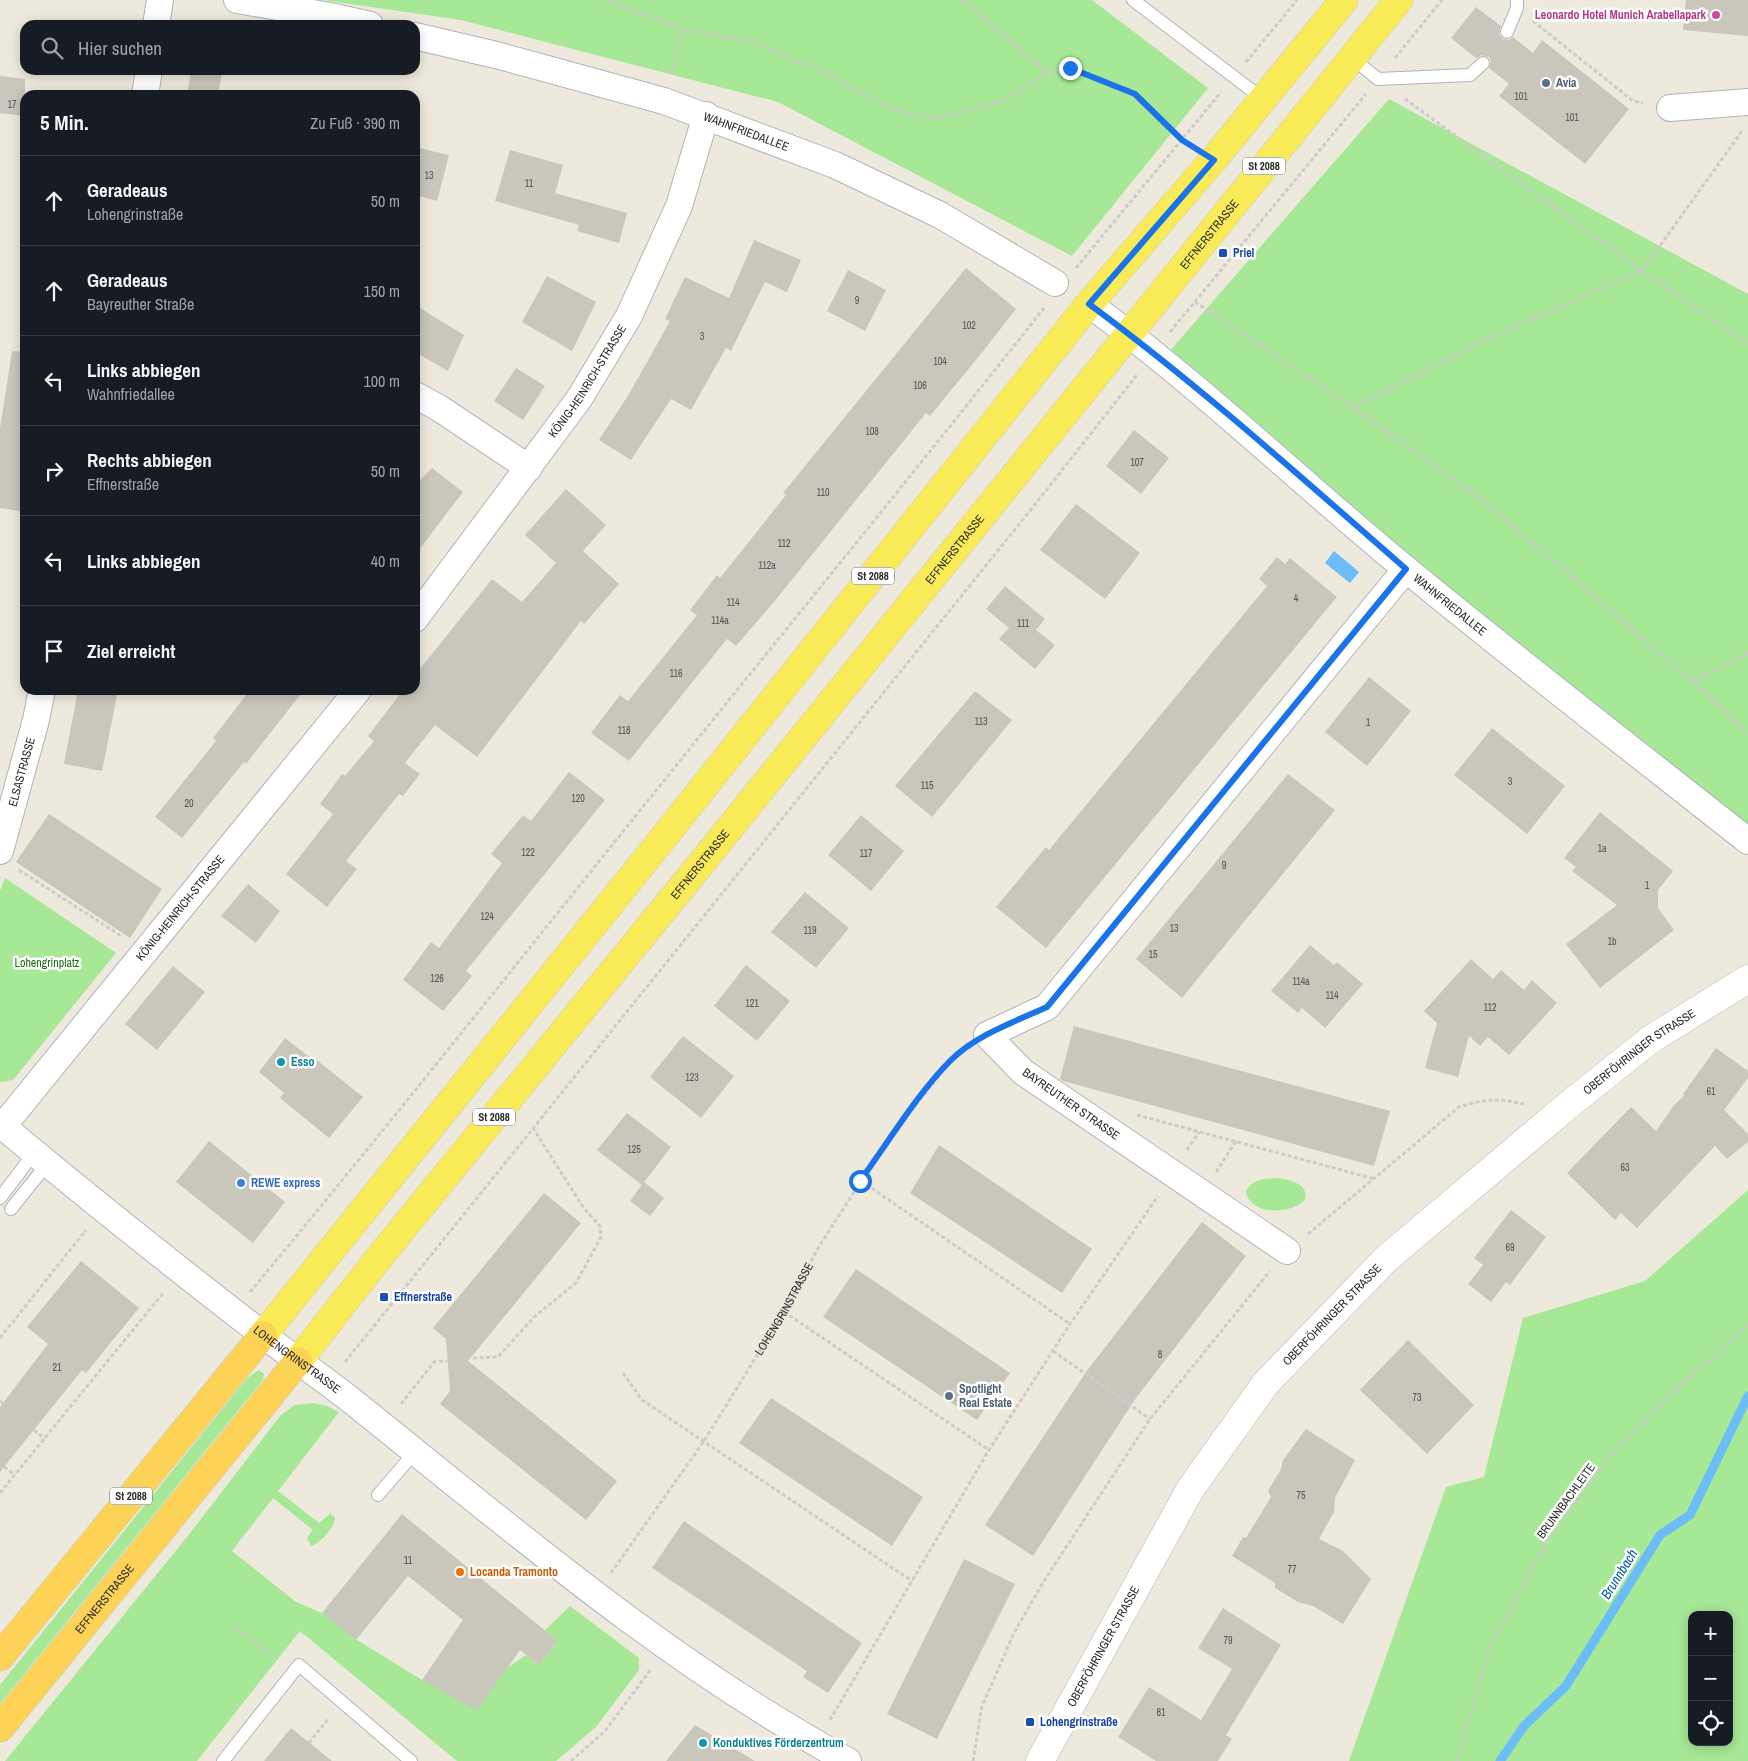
<!DOCTYPE html>
<html lang="de">
<head>
<meta charset="utf-8">
<style>
	body { margin:0; font-family:"Archivo Narrow",sans-serif; background:#242831; color:#f1f3f6 }
	.controls { position:absolute; right:15px; bottom:15px; display:grid; overflow:hidden; border-radius:10px; box-shadow:0 2px 12px #0003 }
	.controls button { width:45px; height:45px; display:grid; place-items:center; padding:0; border:0; border-bottom:1px solid #363941; background:#171b24; color:#f1f3f6; font:25px sans-serif }
	.stop { position:absolute; width:15px; height:15px; margin:-11px; border:4px solid #1a73e8; border-radius:50%; background:#fff }
	.stop.end { background:#1a73e8; border-color:#fff; box-shadow:0 1px 5px #0008 }
	.list { margin:0; padding:0; list-style:none }
	h2 { display:flex; justify-content:space-between; align-items:center; height:65px; margin:0; padding:0 20px; font-size:21px }
	h2 small { font-size:16px; font-weight:400; color:#9ea1a6 }
	.list li { display:grid; grid-template-columns:32px 1fr auto; gap:15px; align-items:center; box-sizing:border-box; height:90px; padding:0 20px; border-top:1px solid #363941 }
	.list b { display:block; font-size:19px; white-space:nowrap }
	.list p { margin:0; font-size:16px; white-space:nowrap; color:#9ea1a6 }
	.list em { font-size:16px; font-style:normal; color:#9ea1a6 }
	.icon { flex:none; width:28px; height:28px; fill:none; stroke:currentColor; stroke-width:2; stroke-linecap:round; stroke-linejoin:round }
	.map { position:relative; flex:none; width:1748px; height:1761px; overflow:hidden }
	.search { position:absolute; background:#171b24; box-shadow:0 2px 12px #0003; left:20px; top:20px; width:400px; height:55px; display:flex; align-items:center; gap:12px; box-sizing:border-box; padding:0 18px; border-radius:15px; color:#9ea1a6; font-size:19px }
	.panel { position:absolute; background:#171b24; box-shadow:0 2px 12px #0003; left:20px; top:90px; width:400px; height:605px; border-radius:15px }
	.map>svg:first-child { display:block }
</style>
</head>
<body>
<div class="map">
<svg width="1748" height="1761" viewBox="0 0 1748 1761">
	<rect width="100%" height="100%" fill="#eee9dd"/>
	<g fill="#a6e896" fill-rule="evenodd">
		<path d="M323 0H1092L1208 88 1072 256 778 102 461 20Z"/>
		<path d="M1389 99 1748 294V835L1411 564 1168 353Z"/>
		<path d="M5 878 116 953 13 1080 0 1082V891Z"/>
		<path d="M1279 1178C1291 1180 1311 1185 1304 1201 1290 1214 1251 1216 1246 1192 1251 1178 1266 1179 1279 1178Z"/>
		<path d="M1748 1190V1761H1349L1446 1487 1484 1477 1523 1318 1645 1281ZM1692 1615H1729V1742H1692Z"/>
		<path d="M259 1370 264 1374 263 1380 0 1704V1685L247 1378Z"/>
		<path d="M313 1403 327 1406 339 1412 278 1491 319 1523 330 1514 335 1517C336 1526 320 1544 311 1546L307 1538 313 1530 273 1498 232 1551 296 1602 322 1613 357 1640 422 1680 508 1667 526 1655 539 1665 558 1641 545 1630 570 1606 639 1658V1670L596 1727 556 1761H457L300 1631 197 1761H5L187 1537 281 1415 295 1405Z"/>
	</g>
	<path fill="#6abdf6" d="M1334 551 1359 572 1350 583 1325 563Z"/>
	<g fill="none" stroke-linecap="round" stroke-linejoin="round">
		<path stroke="#6abdf6" stroke-width="9" d="M1500 1761 1524 1726 1566 1686 1660 1535 1690 1515 1748 1396"/>
	</g>
	<g fill="#c9c7bc">
		<path d="M1686 0H1748V36L1683 30Z"/>
		<path d="M1476 7 1501 26 1499 34 1503 39 1509 40 1513 37 1533 53 1542 40 1629 109 1585 164 1499 96 1509 84 1489 68 1491 62 1489 57 1482 55 1476 58 1451 38Z"/>
		<path d="M191 70 222 74 218 95H187Z"/>
		<path d="M0 76 25 79V116L0 113Z"/>
		<path d="M415 147 449 155 437 201 415 195Z"/>
		<path d="M510 150 563 165 555 193 627 213 619 243 577 231 579 225 495 201Z"/>
		<path d="M754 240 801 260 787 292 765 282 731 351 726 348 691 410 671 399 631 460 599 440 629 394 670 321 665 319 685 277 729 298Z"/>
		<path d="M966 268 1016 309 980 355 930 416 926 413 774 602 736 646 727 639 629 761 591 733 620 695 628 701 697 615 690 610 717 575 720 578 786 495 783 493Z"/>
		<path d="M848 270 886 290 865 331 827 311Z"/>
		<path d="M547 276 596 302 572 351 522 322Z"/>
		<path d="M415 305 464 335 448 371 415 352Z"/>
		<path d="M12 351 25 352V512L0 508V428Z"/>
		<path d="M516 368 545 386 523 420 494 401Z"/>
		<path d="M1134 430 1169 458 1141 494 1106 466Z"/>
		<path d="M432 468 463 492 415 555V485Z"/>
		<path d="M566 489 606 525 583 551 619 584 584 624 581 621 477 757 435 725 405 763 420 774 403 796 399 794 346 861 357 869 327 907 286 874 333 814 320 804 342 774 345 776 374 741 368 736 403 690H415V675L492 579 522 602 556 563 525 535Z"/>
		<path d="M1076 504 1140 553 1105 599 1040 550Z"/>
		<path d="M1277 557 1285 564 1290 558 1337 597 1046 948 996 907 1046 847 1049 850 1267 586 1259 579Z"/>
		<path d="M1005 586 1045 619 1036 630 1055 645 1035 669 999 639 1009 628 986 609Z"/>
		<path d="M1369 677 1411 711 1367 766 1325 732Z"/>
		<path d="M78 690H118L102 771 64 764Z"/>
		<path d="M250 690H304L246 764 244 762 182 838 155 817 216 741 213 738Z"/>
		<path d="M975 691 1012 720 932 817 895 786Z"/>
		<path d="M1492 728 1565 786 1527 834 1454 775Z"/>
		<path d="M569 772 605 800 466 971 472 976 443 1011 403 980 431 942 439 948 502 863 491 854 523 815 531 821Z"/>
		<path d="M1288 774 1335 810 1182 998 1136 959Z"/>
		<path d="M1600 812 1673 871 1658 890V908L1674 930 1600 988 1566 944 1617 905 1572 871 1576 867 1564 858Z"/>
		<path d="M49 814 162 889 130 938 16 862Z"/>
		<path d="M861 815 904 851 871 891 828 855Z"/>
		<path d="M248 884 280 911 256 943 221 916Z"/>
		<path d="M805 892 849 928 816 968 771 932Z"/>
		<path d="M1310 945 1334 965 1337 962 1363 984 1325 1028 1302 1008 1298 1013 1271 991Z"/>
		<path d="M1471 959 1493 979 1501 970 1524 990 1532 980 1557 1003 1509 1055 1488 1037 1480 1046 1469 1036 1458 1077 1425 1068 1437 1023 1424 1011Z"/>
		<path d="M746 965 790 1001 757 1041 714 1006Z"/>
		<path d="M173 966 205 992 157 1050 125 1024Z"/>
		<path d="M1074 1026 1390 1111 1374 1166 1063 1081 1060 1079Z"/>
		<path d="M683 1036 734 1076 701 1118 650 1077Z"/>
		<path d="M285 1038 312 1059 313 1057 363 1097 329 1138 280 1098 284 1093 259 1072Z"/>
		<path d="M1716 1048 1748 1071V1078L1724 1110 1748 1134V1142L1727 1159 1715 1146 1637 1228 1621 1213 1615 1220 1567 1173 1631 1107 1656 1131 1674 1105 1684 1096 1683 1094Z"/>
		<path d="M627 1113 671 1147 642 1185 597 1150Z"/>
		<path d="M209 1141 285 1202 253 1243 176 1182Z"/>
		<path d="M939 1145 1092 1249 1062 1293 910 1193Z"/>
		<path d="M644 1182 664 1198 650 1216 630 1201Z"/>
		<path d="M544 1193 581 1223 468 1361 617 1481 586 1520 440 1404 450 1391 446 1339 433 1328Z"/>
		<path d="M1511 1210 1546 1237 1510 1285 1506 1282 1491 1302 1468 1284 1483 1265 1474 1258Z"/>
		<path d="M1202 1222 1246 1256 1136 1398 1033 1556 985 1525 1086 1372Z"/>
		<path d="M81 1261 139 1308 86 1373 82 1370 0 1472V1407L48 1344 27 1327Z"/>
		<path d="M856 1269 1010 1373 977 1420 823 1317Z"/>
		<path d="M1408 1340 1474 1405 1427 1454 1360 1390Z"/>
		<path d="M771 1398 923 1497 892 1546 739 1443Z"/>
		<path d="M1306 1429 1355 1460 1335 1498 1334 1512 1319 1539 1343 1551 1371 1579 1343 1624 1313 1606 1298 1602 1275 1588V1583L1232 1556 1243 1537 1246 1538 1271 1497 1268 1491 1281 1469 1283 1460Z"/>
		<path d="M402 1514 558 1641 539 1665 520 1650 477 1711 422 1680 463 1620 408 1576 356 1640 322 1613Z"/>
		<path d="M684 1521 862 1643 828 1693 803 1677 807 1671 652 1568Z"/>
		<path d="M964 1559 1015 1584 937 1739 887 1714Z"/>
		<path d="M1223 1608 1281 1645 1226 1735 1232 1739 1218 1761H1156L1118 1737 1149 1687 1201 1720 1232 1669 1198 1648Z"/>
		<path d="M695 1725 755 1761H666Z"/>
		<path d="M291 1728 332 1761H264Z"/>
	</g>
	<g fill="none" stroke-linecap="round" stroke-linejoin="round">
		<g stroke="#b1b2c0" stroke-width="14">
			<g id="service">
				<path d="M1133 0 1263 99"/>
				<path d="M1507 32 1517 8V0"/>
				<path d="M1352 58 1378 79 1470 75 1483 63"/>
				<path d="M0 1198 35 1152"/>
				<path d="M11 1209 48 1163"/>
				<path d="M378 1495 415 1452"/>
				<path d="M223 1761 299 1665 411 1761"/>
			</g>
		</g>
		<g stroke="#b1b2c0" stroke-width="28">
			<g id="minor">
				<path d="M237 0 330 16 370 25"/>
				<path d="M156 25 160 0"/>
				<path id="s2" d="M415 36 496 55 664 101 835 165 940 215 1055 283"/>
				<path d="M145 95 149 70"/>
				<path d="M1670 108 1748 102"/>
				<path id="s3" d="M1089 304C1201 386 1300 482 1407 570 1519 662 1634 751 1748 841"/>
				<path d="M415 395 439 408 529 468"/>
				<path id="s4" d="M415 619 579 399 629 316 679 206 706 115"/>
				<path id="s5" d="M0 851 36 720 42 690"/>
				<path id="s6" d="M0 1124C86 1196 174 1266 262 1334 292 1357 323 1378 352 1401 512 1529 668 1663 848 1761"/>
				<path id="s7" d="M3 1126 358 690"/>
				<path d="M1287 1251 1023 1072 987 1035 1047 1007 1406 569"/>
			</g>
		</g>
		<g stroke="#b1b2c0" stroke-width="29">
			<g id="secondary">
				<path id="s8" d="M1040 1761 1191 1488 1266 1383 1386 1259 1566 1107 1651 1039 1748 979"/>
			</g>
		</g>
		<g stroke="#ccc" stroke-width="29">
			<g id="primary">
				<path d="M263 1335 656 847 1089 304 1214 159 1344 0"/>
				<path id="s9" d="M298 1361 382 1254 691 876 1399 0"/>
			</g>
		</g>
		<g stroke="#ccc" stroke-width="29">
			<g id="trunk">
				<path d="M0 1657 263 1335"/>
				<path id="s10" d="M0 1728 298 1361"/>
			</g>
		</g>
		<g stroke="#ccc" stroke-width="3" stroke-dasharray="4 2.5" stroke-linecap="butt">
			<path d="M607 0 683 29 753 42 821 71 895 110 927 119 956 114 1007 99 1048 72 1070 68 1135 94 1182 140 1190 145"/>
			<path d="M962 0 1048 72"/>
			<path d="M1533 21 1633 101 1643 103"/>
			<path d="M1395 58 1442 0"/>
			<path d="M1246 62 1297 0"/>
			<path d="M671 74 683 29"/>
			<path d="M1405 99 1642 271 1748 344"/>
			<path d="M1076 268 1221 92"/>
			<path d="M1195 302 1353 407 1484 501 1692 681 1748 733"/>
			<path d="M1170 332 1366 94"/>
			<path d="M1353 407 1493 336 1642 271 1742 131"/>
			<path d="M1692 681 1748 653"/>
			<path d="M19 870 123 937"/>
			<path d="M1137 1115 1375 1179"/>
			<path d="M1187 1150 1199 1132"/>
			<path d="M1216 1172 1236 1141"/>
			<path d="M861 1181 1070 1324"/>
			<path d="M1308 1234 1459 1107C1484 1099 1499 1098 1524 1104"/>
			<path d="M250 1292C386 1129 517 963 650 798 781 635 914 473 1044 308"/>
			<path d="M784 1312 989 1450"/>
			<path d="M0 1338 86 1230"/>
			<path d="M1053 1351 1150 1419"/>
			<path d="M473 1358 498 1357 534 1317 576 1283 601 1237 600 1226 583 1207 533 1128"/>
			<path d="M345 1362 1029 512 1137 375"/>
			<path d="M623 1373 642 1400 912 1581"/>
			<path d="M0 1401 3 1403"/>
			<path d="M401 1404 434 1362 447 1361"/>
			<path d="M34 1430 45 1439"/>
			<path d="M4 1467 15 1475"/>
			<path d="M0 1493 164 1292"/>
			<path id="s1" d="M611 1573 704 1441 784 1312 820 1245 861 1181 914 1107 951 1061 965 1050"/>
			<path d="M230 1624 277 1660"/>
			<path d="M830 1720 989 1450 1070 1324 1158 1196"/>
			<path d="M309 1743 329 1718"/>
			<path d="M571 1761 605 1731 651 1669"/>
			<path d="M973 1761 982 1706 1014 1633 1044 1581 1150 1419 1270 1271"/>
			<path d="M1457 1761 1490 1647 1549 1537 1614 1451 1673 1392 1748 1326"/>
		</g>
		<use href="#service" stroke="#fff" stroke-width="12"/>
		<use href="#minor" stroke="#fff" stroke-width="26"/>
		<use href="#secondary" stroke="#fff" stroke-width="28"/>
		<use href="#primary" stroke="#f9eb57" stroke-width="28"/>
		<use href="#trunk" stroke="#fcd257" stroke-width="28"/>
	</g>
	<g fill="none" stroke-linecap="round" stroke-linejoin="round">
		<path stroke="#1a73e8" stroke-width="6" d="M860 1181C887 1144 918 1093 950 1061 976 1035 1014 1022 1047 1007L1406 569C1302 478 1200 386 1089 304L1214 160 1182 140 1135 94 1070 68"/>
	</g>
	<circle fill="#d1479c" stroke="#fff" stroke-width="2" cx="1716" cy="15" r="5"/>
	<g fill="#5c6f8a" stroke="#fff" stroke-width="2">
		<circle cx="1546" cy="83" r="5"/>
		<circle cx="949" cy="1396" r="5"/>
	</g>
	<g fill="#1a4fb4" stroke="#fff" stroke-width="2">
		<rect x="1218" y="248" width="10" height="10" rx="2.5"/>
		<rect x="379" y="1292" width="10" height="10" rx="2.5"/>
		<rect x="1025" y="1717" width="10" height="10" rx="2.5"/>
	</g>
	<g fill="#0f9aa8" stroke="#fff" stroke-width="2">
		<circle cx="281" cy="1062" r="5"/>
		<circle cx="703" cy="1743" r="5"/>
	</g>
	<circle fill="#3f7fe0" stroke="#fff" stroke-width="2" cx="241" cy="1183" r="5"/>
	<circle fill="#e8710a" stroke="#fff" stroke-width="2" cx="460" cy="1572" r="5"/>
	<g text-anchor="middle" dominant-baseline="central" stroke-width="5" stroke-linejoin="round" paint-order="stroke">
		<g font-size="10" fill="#535350">
			<text x="1521" y="96">101</text>
			<text x="12" y="104">17</text>
			<text x="1572" y="117">101</text>
			<text x="429" y="175">13</text>
			<text x="529" y="183">11</text>
			<text x="857" y="300">9</text>
			<text x="969" y="325">102</text>
			<text x="702" y="336">3</text>
			<text x="940" y="361">104</text>
			<text x="920" y="385">106</text>
			<text x="872" y="431">108</text>
			<text x="1137" y="462">107</text>
			<text x="823" y="492">110</text>
			<text x="784" y="543">112</text>
			<text x="767" y="565">112a</text>
			<text x="1296" y="598">4</text>
			<text x="733" y="602">114</text>
			<text x="720" y="620">114a</text>
			<text x="1023" y="623">111</text>
			<text x="676" y="673">116</text>
			<text x="981" y="721">113</text>
			<text x="1368" y="722">1</text>
			<text x="624" y="730">118</text>
			<text x="1510" y="781">3</text>
			<text x="927" y="785">115</text>
			<text x="578" y="798">120</text>
			<text x="189" y="803">20</text>
			<text x="1602" y="848">1a</text>
			<text x="528" y="852">122</text>
			<text x="866" y="853">117</text>
			<text x="1224" y="865">9</text>
			<text x="1647" y="885">1</text>
			<text x="487" y="916">124</text>
			<text x="1174" y="928">13</text>
			<text x="810" y="930">119</text>
			<text x="1612" y="941">1b</text>
			<text x="1153" y="954">15</text>
			<text x="437" y="978">126</text>
			<text x="1301" y="981">114a</text>
			<text x="1332" y="995">114</text>
			<text x="752" y="1003">121</text>
			<text x="1490" y="1007">112</text>
			<text x="692" y="1077">123</text>
			<text x="1711" y="1091">61</text>
			<text x="634" y="1149">125</text>
			<text x="1625" y="1167">63</text>
			<text x="1510" y="1247">69</text>
			<text x="1160" y="1354">8</text>
			<text x="57" y="1367">21</text>
			<text x="1417" y="1397">73</text>
			<text x="1301" y="1495">75</text>
			<text x="408" y="1560">11</text>
			<text x="1292" y="1569">77</text>
			<text x="1228" y="1640">79</text>
			<text x="1161" y="1712">81</text>
		</g>
		<g fill="#fff" stroke="#6b6b6b" stroke-width="1">
			<rect x="1243" y="157.5" width="42" height="17" rx="4"/>
			<rect x="852" y="567.5" width="42" height="17" rx="4"/>
			<rect x="473" y="1108.5" width="42" height="17" rx="4"/>
			<rect x="110" y="1487.5" width="42" height="17" rx="4"/>
		</g>
		<g font-size="11" font-weight="bold" fill="#2c2c2c">
			<text x="1264" y="166">St 2088</text>
			<text x="873" y="576">St 2088</text>
			<text x="494" y="1117">St 2088</text>
			<text x="131" y="1496">St 2088</text>
		</g>
		<g font-size="12" font-weight="bold" fill="#b23c85" stroke="#fff" text-anchor="end">
			<text x="1706" y="15">Leonardo Hotel Munich Arabellapark</text>
		</g>
		<g font-size="12" font-weight="bold" fill="#4e5e75" stroke="#fff" text-anchor="start">
			<text x="1556" y="83">Avia</text>
			<text x="959" y="1389">Spotlight<tspan x="959" dy="14">Real Estate</tspan></text>
		</g>
		<g font-size="12" fill="#2c2c2c" stroke="#fff">
			<text stroke="none"><textPath href="#s2" startOffset="345">WAHNFRIEDALLEE</textPath></text>
			<text stroke="none"><textPath href="#s9" startOffset="1449">EFFNERSTRASSE</textPath></text>
			<text stroke="none"><textPath href="#s4" startOffset="294">KÖNIG-HEINRICH-STRASSE</textPath></text>
			<text stroke="none"><textPath href="#s9" startOffset="1044">EFFNERSTRASSE</textPath></text>
			<text stroke="none"><textPath href="#s3" startOffset="470">WAHNFRIEDALLEE</textPath></text>
			<text stroke="none"><textPath href="#s5" startOffset="82">ELSASTRASSE</textPath></text>
			<text stroke="none"><textPath href="#s9" startOffset="639">EFFNERSTRASSE</textPath></text>
			<text stroke="none"><textPath href="#s7" startOffset="281">KÖNIG-HEINRICH-STRASSE</textPath></text>
			<text stroke="none"><textPath href="#s8" startOffset="941">OBERFÖHRINGER STRASSE</textPath></text>
			<text transform="translate(1071 1104) rotate(35)">BAYREUTHER STRASSE</text>
			<text stroke="none"><textPath href="#s1" startOffset="316">LOHENGRINSTRASSE</textPath></text>
			<text stroke="none"><textPath href="#s8" startOffset="536">OBERFÖHRINGER STRASSE</textPath></text>
			<text stroke="none"><textPath href="#s6" startOffset="379">LOHENGRINSTRASSE</textPath></text>
			<text transform="translate(1566 1501) rotate(-54)">BRUNNBACHLEITE</text>
			<text stroke="none"><textPath href="#s10" startOffset="166">EFFNERSTRASSE</textPath></text>
			<text stroke="none"><textPath href="#s8" startOffset="131">OBERFÖHRINGER STRASSE</textPath></text>
		</g>
		<g font-size="12" font-weight="bold" fill="#164399" stroke="#fff" text-anchor="start">
			<text x="1233" y="253">Priel</text>
			<text x="394" y="1297">Effnerstraße</text>
			<text x="1040" y="1722">Lohengrinstraße</text>
		</g>
		<g font-size="12" fill="#1c6e16" stroke="#fff">
			<text x="47" y="963">Lohengrinplatz</text>
		</g>
		<g font-size="12" font-weight="bold" fill="#0d838f" stroke="#fff" text-anchor="start">
			<text x="291" y="1062">Esso</text>
			<text x="713" y="1743">Konduktives Förderzentrum</text>
		</g>
		<g font-size="12" font-weight="bold" fill="#366cbe" stroke="#fff" text-anchor="start">
			<text x="251" y="1183">REWE express</text>
		</g>
		<g font-size="12" font-weight="bold" fill="#c56008" stroke="#fff" text-anchor="start">
			<text x="470" y="1572">Locanda Tramonto</text>
		</g>
		<g font-size="14" font-style="italic" fill="#0558a6" stroke="#fff">
			<text transform="translate(1619 1574) rotate(-58)">Brunnbach</text>
		</g>
	</g>
</svg>
<div class="controls">
<button>+</button>
<button>−</button>
<button><svg class="icon" aria-label="locate" viewBox="0 0 24 24"><circle cx="12" cy="12" r="6"/><path d="M12 2v4M12 18v4M2 12h4M18 12h4"/></svg></button>
</div>
<div class="stop" style="left:860px;top:1181px"></div>
<div class="stop end" style="left:1070px;top:68px"></div>
<div class="search"><svg class="icon" aria-label="search" viewBox="0 0 24 24"><circle cx="10" cy="10" r="6"/><path d="M15 15l6 6"/></svg>Hier suchen</div>
<section class="panel">
<h2>5 Min.<small>Zu Fuß · 390 m</small></h2>
<ul class="list">
<li><svg class="icon" aria-label="ahead" viewBox="0 0 24 24"><path d="M12 20V5M6 11l6-6 6 6"/></svg><div><b>Geradeaus</b><p>Lohengrinstraße</p></div><em>50 m</em></li>
<li><svg class="icon" aria-label="ahead" viewBox="0 0 24 24"><path d="M12 20V5M6 11l6-6 6 6"/></svg><div><b>Geradeaus</b><p>Bayreuther Straße</p></div><em>150 m</em></li>
<li><svg class="icon" aria-label="left" viewBox="0 0 24 24"><path d="M17 20v-9H6M10 6l-5 5 5 5"/></svg><div><b>Links abbiegen</b><p>Wahnfriedallee</p></div><em>100 m</em></li>
<li><svg class="icon" aria-label="right" viewBox="0 0 24 24"><path d="M7 20v-9h11M14 6l5 5-5 5"/></svg><div><b>Rechts abbiegen</b><p>Effnerstraße</p></div><em>50 m</em></li>
<li><svg class="icon" aria-label="left" viewBox="0 0 24 24"><path d="M17 20v-9H6M10 6l-5 5 5 5"/></svg><div><b>Links abbiegen</b></div><em>40 m</em></li>
<li><svg class="icon" aria-label="arrive" viewBox="0 0 24 24"><path d="M6 21V4h12l-3 4 3 4H6"/></svg><div><b>Ziel erreicht</b></div></li>
</ul>
</section>
</div>
</body>
</html>
